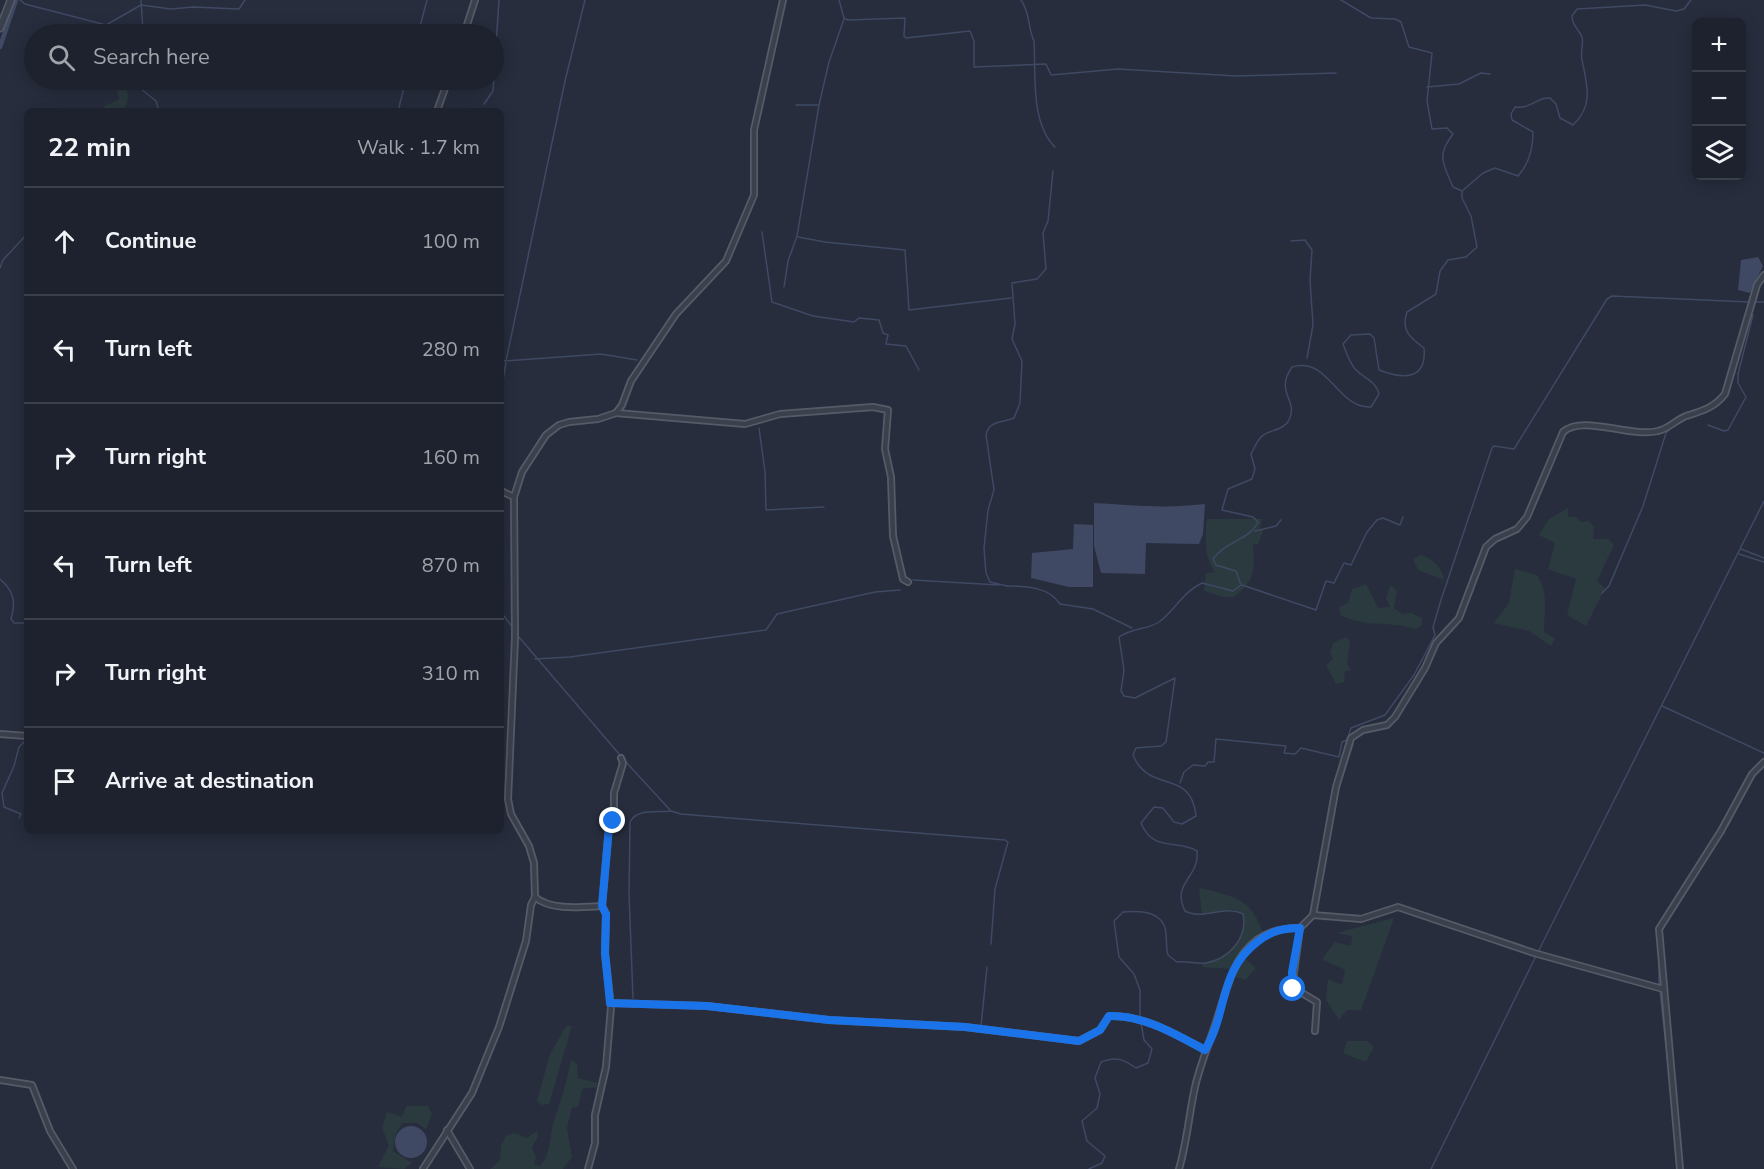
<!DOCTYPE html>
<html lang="en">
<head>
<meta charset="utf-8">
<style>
	body { margin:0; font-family:"Nunito Sans",sans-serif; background:#2a2f3a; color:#f1f3f6 }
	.controls { position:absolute; right:18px; top:18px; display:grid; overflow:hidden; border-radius:9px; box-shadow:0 3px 15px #0003 }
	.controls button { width:54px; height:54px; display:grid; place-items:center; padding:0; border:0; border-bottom:2px solid #3b3f4a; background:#1d222e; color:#f1f3f6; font:30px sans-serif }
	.stop { position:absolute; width:18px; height:18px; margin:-14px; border:4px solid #1a73e8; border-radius:50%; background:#fff }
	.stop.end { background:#1a73e8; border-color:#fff; box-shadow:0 2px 6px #0008 }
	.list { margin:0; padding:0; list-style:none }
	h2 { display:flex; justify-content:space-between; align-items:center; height:78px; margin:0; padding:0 24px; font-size:26px }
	h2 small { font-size:20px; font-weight:400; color:#a0a4aa }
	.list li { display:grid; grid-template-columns:39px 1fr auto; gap:18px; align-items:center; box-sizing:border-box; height:108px; padding:0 24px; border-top:2px solid #3b3f4a }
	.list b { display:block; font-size:22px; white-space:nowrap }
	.list em { font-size:20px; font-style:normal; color:#a0a4aa }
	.icon { flex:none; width:33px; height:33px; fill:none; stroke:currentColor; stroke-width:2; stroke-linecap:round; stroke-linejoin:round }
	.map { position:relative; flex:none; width:1764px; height:1169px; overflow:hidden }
	.search { position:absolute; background:#1d222e; box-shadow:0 3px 15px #0003; left:24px; top:24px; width:480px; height:66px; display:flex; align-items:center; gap:15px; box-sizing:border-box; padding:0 21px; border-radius:33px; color:#a0a4aa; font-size:22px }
	.panel { position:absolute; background:#1d222e; box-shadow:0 3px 15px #0003; left:24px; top:108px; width:480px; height:726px; border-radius:9px }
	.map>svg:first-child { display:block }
</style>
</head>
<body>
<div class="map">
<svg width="1764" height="1169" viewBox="0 0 1764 1169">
	<rect width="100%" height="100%" fill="#272d3d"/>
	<g fill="#2a3a3f">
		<path d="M110 80H123C128 93 131 98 123 111H105L104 106 119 100 118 93Z"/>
		<path d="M1568 508V517H1575L1581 522 1589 521 1594 527 1593 539H1608L1614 545 1597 581 1605 588 1586 626 1567 615 1576 579 1548 569 1555 543 1539 535 1549 519Z"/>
		<path d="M1207 519H1262L1260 529H1264L1258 544H1253C1254 570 1257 579 1234 597H1223L1204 591 1206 573 1215 572C1204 557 1205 536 1207 519Z"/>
		<path d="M1420 555C1431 557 1443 568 1444 580L1418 570 1413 559Z"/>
		<path d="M1515 569 1537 575C1549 594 1544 611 1544 632L1555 638 1551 646 1529 631 1494 623 1509 603Z"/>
		<path d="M1366 584 1378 608 1390 607 1386 598 1391 585 1397 591 1394 608 1403 614 1411 613 1422 618V625L1415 629C1386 620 1371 629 1340 615L1339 607 1348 603 1352 589Z"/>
		<path d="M1345 637 1350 640 1347 664 1351 670 1345 672 1344 682 1336 684 1326 665 1333 659 1330 652 1333 643Z"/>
		<path d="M1199 888C1217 892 1243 896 1254 914 1259 921 1260 929 1266 935L1242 956 1256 968 1245 980 1229 975 1231 969 1202 967 1203 963C1227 957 1249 942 1243 914L1233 909 1202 915Z"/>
		<path d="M1394 918 1361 1010H1347L1339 1020 1326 1000 1328 979 1342 985 1345 970 1322 959 1335 942 1351 946 1352 936 1336 933Z"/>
		<path d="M566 1026H572L549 1104 542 1105 537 1101 550 1054Z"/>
		<path d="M1347 1041H1367L1374 1047 1366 1062 1343 1053Z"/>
		<path d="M571 1060 577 1064 578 1078 597 1083V1087L582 1089 578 1107 572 1108 567 1128 572 1157 563 1169H490L500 1160 501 1146 506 1136 514 1133 527 1138 537 1131 538 1137 532 1147 536 1157 534 1164 540 1166C552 1152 549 1137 554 1121 561 1100 567 1081 571 1060Z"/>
		<path d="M406 1106H428L432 1114 426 1129 417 1123H403L396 1133 393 1151 412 1163 404 1169 378 1167 389 1145 382 1128 387 1112 402 1117Z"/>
	</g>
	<g fill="#3f4964">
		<path d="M1758 257 1763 266 1750 293 1738 290 1741 260Z"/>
		<path d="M1094 503C1135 505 1163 509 1205 504L1203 534 1199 544 1146 543 1145 574 1101 573 1094 546Z"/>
		<path d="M1074 524 1093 525V587H1069L1031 578 1032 553 1073 549Z"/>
		<circle cx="411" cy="1142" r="16"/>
	</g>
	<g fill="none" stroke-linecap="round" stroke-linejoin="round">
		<g stroke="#3f4964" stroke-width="1.5">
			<path d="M20 0 25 4 106 25 141 5 171 9 193 7 239 9 245 0"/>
			<path d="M141 0 143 30 148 34"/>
			<path d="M839 0 844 18 848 20 905 18 904 36 906 38 970 31 974 41V67L1046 64 1051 75 1118 69 1236 76 1336 73"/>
			<path d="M1021 0C1031 15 1027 25 1034 41 1036 73 1030 122 1055 147"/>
			<path d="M1341 0 1371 18 1395 19 1401 22 1409 47 1432 53 1427 101 1432 129 1447 128 1453 134C1436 156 1443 163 1453 187L1462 191"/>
			<path d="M418 34 427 0"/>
			<path d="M130 80 156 101 159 111"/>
			<path d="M1427 87 1459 84 1481 73 1490 74"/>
			<path d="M484 104 493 91 499 0"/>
			<path d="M796 105H818"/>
			<path d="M398 111 406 80"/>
			<path d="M762 232 772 302 813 316 854 322 859 318 879 320 883 333 888 335 886 344 906 346 919 370"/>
			<path d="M798 237 825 242 905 250 909 310 1011 298"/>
			<path d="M1291 241 1305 240 1312 250 1310 280 1313 325 1307 358"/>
			<path d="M0 268 3 260 27 234"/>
			<path d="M784 287 788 261 797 236 819 105 829 62 844 19"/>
			<path d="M1755 302H1764"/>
			<path d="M503 361 601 354 637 360"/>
			<path d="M506 361 565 81 585 0"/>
			<path d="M501 391 506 363"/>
			<path d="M1708 425 1724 431 1728 430 1746 397 1738 383V374L1753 315"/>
			<path d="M759 428 765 472 766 510 824 507"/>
			<path d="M1255 531 1276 526 1281 520"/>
			<path d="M1741 549 1764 558"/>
			<path d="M1739 554 1764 562"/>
			<path d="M0 579C14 591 16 602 11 619L14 623H27"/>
			<path d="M913 580 999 585"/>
			<path d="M1242 585 1316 610 1326 581 1334 583 1344 563 1351 565 1367 532 1377 520 1383 518 1400 525 1403 517"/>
			<path d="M1007 586 990 582 986 573 984 548 988 510 994 490 986 435C989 420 1003 423 1014 418L1020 403 1022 361 1012 339 1015 324 1012 283 1037 279 1046 269 1043 233 1048 221 1053 171"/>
			<path d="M1007 586C1026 586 1049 587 1060 604L1093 609 1132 628"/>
			<path d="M1602 593 1609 586 1643 506 1666 433 1669 430"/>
			<path d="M501 612 513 628"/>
			<path d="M518 636 620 755"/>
			<path d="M535 659 570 657 766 630 777 614 875 592 900 590"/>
			<path d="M1662 706 1764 753"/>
			<path d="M625 761 671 811 681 814 1005 840 1008 842 995 889 991 944"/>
			<path d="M1180 783 1184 772 1193 765 1205 766 1208 762H1214L1216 739 1286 746 1284 753 1295 754 1301 748 1339 757 1342 742 1347 740 1351 728 1385 715 1414 675 1435 635 1433 627 1441 600 1492 448 1494 446 1514 449 1607 299 1612 296 1750 302"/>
			<path d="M19 818 21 814 4 807 2 793 14 766 19 747 27 739"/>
			<path d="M1325 859 1339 787 1353 744"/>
			<path d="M1538 952 1764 501"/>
			<path d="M1659 956V984"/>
			<path d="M1241 961 1253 948 1272 935"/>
			<path d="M1660 991 1673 1110"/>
			<path d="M633 998 629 894 630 822C637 808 657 813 671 811"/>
			<path d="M1140 1018V990L1134 974 1119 957 1114 921 1123 912C1136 911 1157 910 1164 925 1168 933 1165 946 1168 955L1177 962C1187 961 1197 964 1206 963 1229 959 1248 938 1243 914 1223 904 1205 921 1185 911 1171 882 1200 878 1197 851 1178 839 1153 853 1141 823L1154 807 1163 808 1174 822 1182 824 1196 816C1191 767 1149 795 1133 755L1136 748 1161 746 1166 742 1175 678 1135 698 1124 696 1121 691 1124 670 1119 637C1134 627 1147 630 1159 622 1175 610 1183 592 1202 583L1233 591 1241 585 1236 571 1216 565 1213 559C1224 542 1250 540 1258 522L1253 517 1222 510 1228 489 1252 479 1255 469 1251 454C1254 449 1257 441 1261 437 1269 429 1284 431 1289 420 1299 400 1274 393 1292 367 1329 356 1337 409 1371 407L1379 394C1376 381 1365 379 1356 370 1350 364 1346 352 1343 344L1351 335 1370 334 1374 338 1379 370C1402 379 1427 381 1424 348 1409 337 1401 330 1407 312L1436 294 1440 271 1448 260 1466 257 1477 247 1471 216 1462 198V191L1483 173 1495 168 1518 176C1529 164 1533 148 1533 132L1512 120 1511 114 1515 107C1532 109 1536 97 1550 98L1556 104 1560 118 1573 125C1594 106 1587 84 1582 60 1580 52 1584 43 1582 37 1579 29 1572 26 1572 16L1577 9 1645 5 1676 11 1684 9 1691 0"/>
			<path d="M981 1026 987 967"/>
			<path d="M1210 1050 1228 992"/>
			<path d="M1673 1117 1677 1169"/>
			<path d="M1089 1169 1102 1163 1105 1156 1087 1141 1082 1121 1097 1108 1100 1094 1095 1078 1101 1062C1116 1056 1123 1059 1136 1068L1148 1063 1152 1049 1144 1040 1141 1023"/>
			<path d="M1431 1169 1536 956"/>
		</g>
		<path stroke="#3f4964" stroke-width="4.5" d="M0 47 16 0"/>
		<g stroke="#565b68" stroke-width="8">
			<g id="minor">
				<path d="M464 34 475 0"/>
				<path d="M437 111 448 80"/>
				<path d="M616 413 745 424 780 414 873 407 888 410 885 449 891 477 893 536 903 579 908 582"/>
				<path d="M514 497 522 472 546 435 559 425 569 422 598 419 616 413 622 405 631 381 676 314 726 261 754 195V130L783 0"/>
				<path d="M0 734 27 736"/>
				<path d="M535 897C551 911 582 907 602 906L606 914 605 953 611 1007 606 1067 595 1115V1143L588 1169"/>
				<path d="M602 906 609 827 614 812V793L623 763 621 758"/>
				<path d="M1313 915 1336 787 1351 738 1363 730 1387 725 1395 717 1425 668 1436 643 1459 618 1486 547 1495 539 1517 529 1527 517 1563 432C1582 414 1631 438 1658 431 1668 429 1676 420 1686 416 1702 411 1714 408 1725 394L1757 285 1764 275"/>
				<path d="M1300 928 1292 987 1317 1002 1315 1031"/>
				<path d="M610 1003 707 1006 829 1020 965 1027 1079 1041 1100 1030 1109 1016C1144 1015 1175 1034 1205 1050"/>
				<path d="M0 1080 32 1085 50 1131 73 1169"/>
				<path d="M447 1130 470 1169"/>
				<path d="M423 1169 472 1093 499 1027 526 941 531 905 535 897 534 863 529 846 511 814 508 799 515 638 514 497 501 491"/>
				<path d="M1179 1169C1187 1142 1189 1114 1195 1087 1200 1065 1209 1044 1216 1022 1231 976 1239 927 1300 928L1313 915 1361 919 1398 907 1534 953 1663 989"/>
				<path d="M1680 1169 1659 929 1721 831 1752 774 1764 762"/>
			</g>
		</g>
		<g stroke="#565b68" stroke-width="9">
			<path id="tertiary" d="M0 28 11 0"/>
		</g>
		<use href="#minor" stroke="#3b404d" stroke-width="4.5"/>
		<use href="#tertiary" stroke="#3b404d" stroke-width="6"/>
	</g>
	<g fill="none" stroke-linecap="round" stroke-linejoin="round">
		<path stroke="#1a73e8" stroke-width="8" d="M613 821 609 827 602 906 606 914 605 953 610 1003 707 1006 829 1020 965 1027 1079 1041 1100 1030 1109 1016C1144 1015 1175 1034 1205 1050 1228 1013 1218 972 1257 942 1271 931 1283 928 1300 928L1292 972 1293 989"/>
	</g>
</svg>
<div class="controls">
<button>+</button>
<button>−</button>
<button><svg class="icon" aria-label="layers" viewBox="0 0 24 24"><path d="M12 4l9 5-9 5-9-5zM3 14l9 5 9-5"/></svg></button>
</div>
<div class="stop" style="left:1293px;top:989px"></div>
<div class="stop end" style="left:613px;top:821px"></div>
<div class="search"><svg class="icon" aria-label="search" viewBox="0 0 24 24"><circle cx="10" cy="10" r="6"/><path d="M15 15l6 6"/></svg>Search here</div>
<section class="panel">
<h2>22 min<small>Walk · 1.7 km</small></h2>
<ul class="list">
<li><svg class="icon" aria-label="ahead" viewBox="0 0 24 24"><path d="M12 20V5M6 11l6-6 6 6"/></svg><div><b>Continue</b></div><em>100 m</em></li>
<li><svg class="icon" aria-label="left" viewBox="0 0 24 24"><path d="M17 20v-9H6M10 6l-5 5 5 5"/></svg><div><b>Turn left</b></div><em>280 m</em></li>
<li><svg class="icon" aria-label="right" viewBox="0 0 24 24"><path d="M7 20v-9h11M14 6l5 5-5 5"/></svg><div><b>Turn right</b></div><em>160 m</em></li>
<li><svg class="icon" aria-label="left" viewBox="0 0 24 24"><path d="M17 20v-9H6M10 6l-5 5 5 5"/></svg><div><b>Turn left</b></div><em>870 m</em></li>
<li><svg class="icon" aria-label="right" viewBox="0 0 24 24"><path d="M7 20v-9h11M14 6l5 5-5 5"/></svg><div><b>Turn right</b></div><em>310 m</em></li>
<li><svg class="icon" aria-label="arrive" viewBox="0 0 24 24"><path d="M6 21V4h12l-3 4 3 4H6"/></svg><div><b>Arrive at destination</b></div></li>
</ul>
</section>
</div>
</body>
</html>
